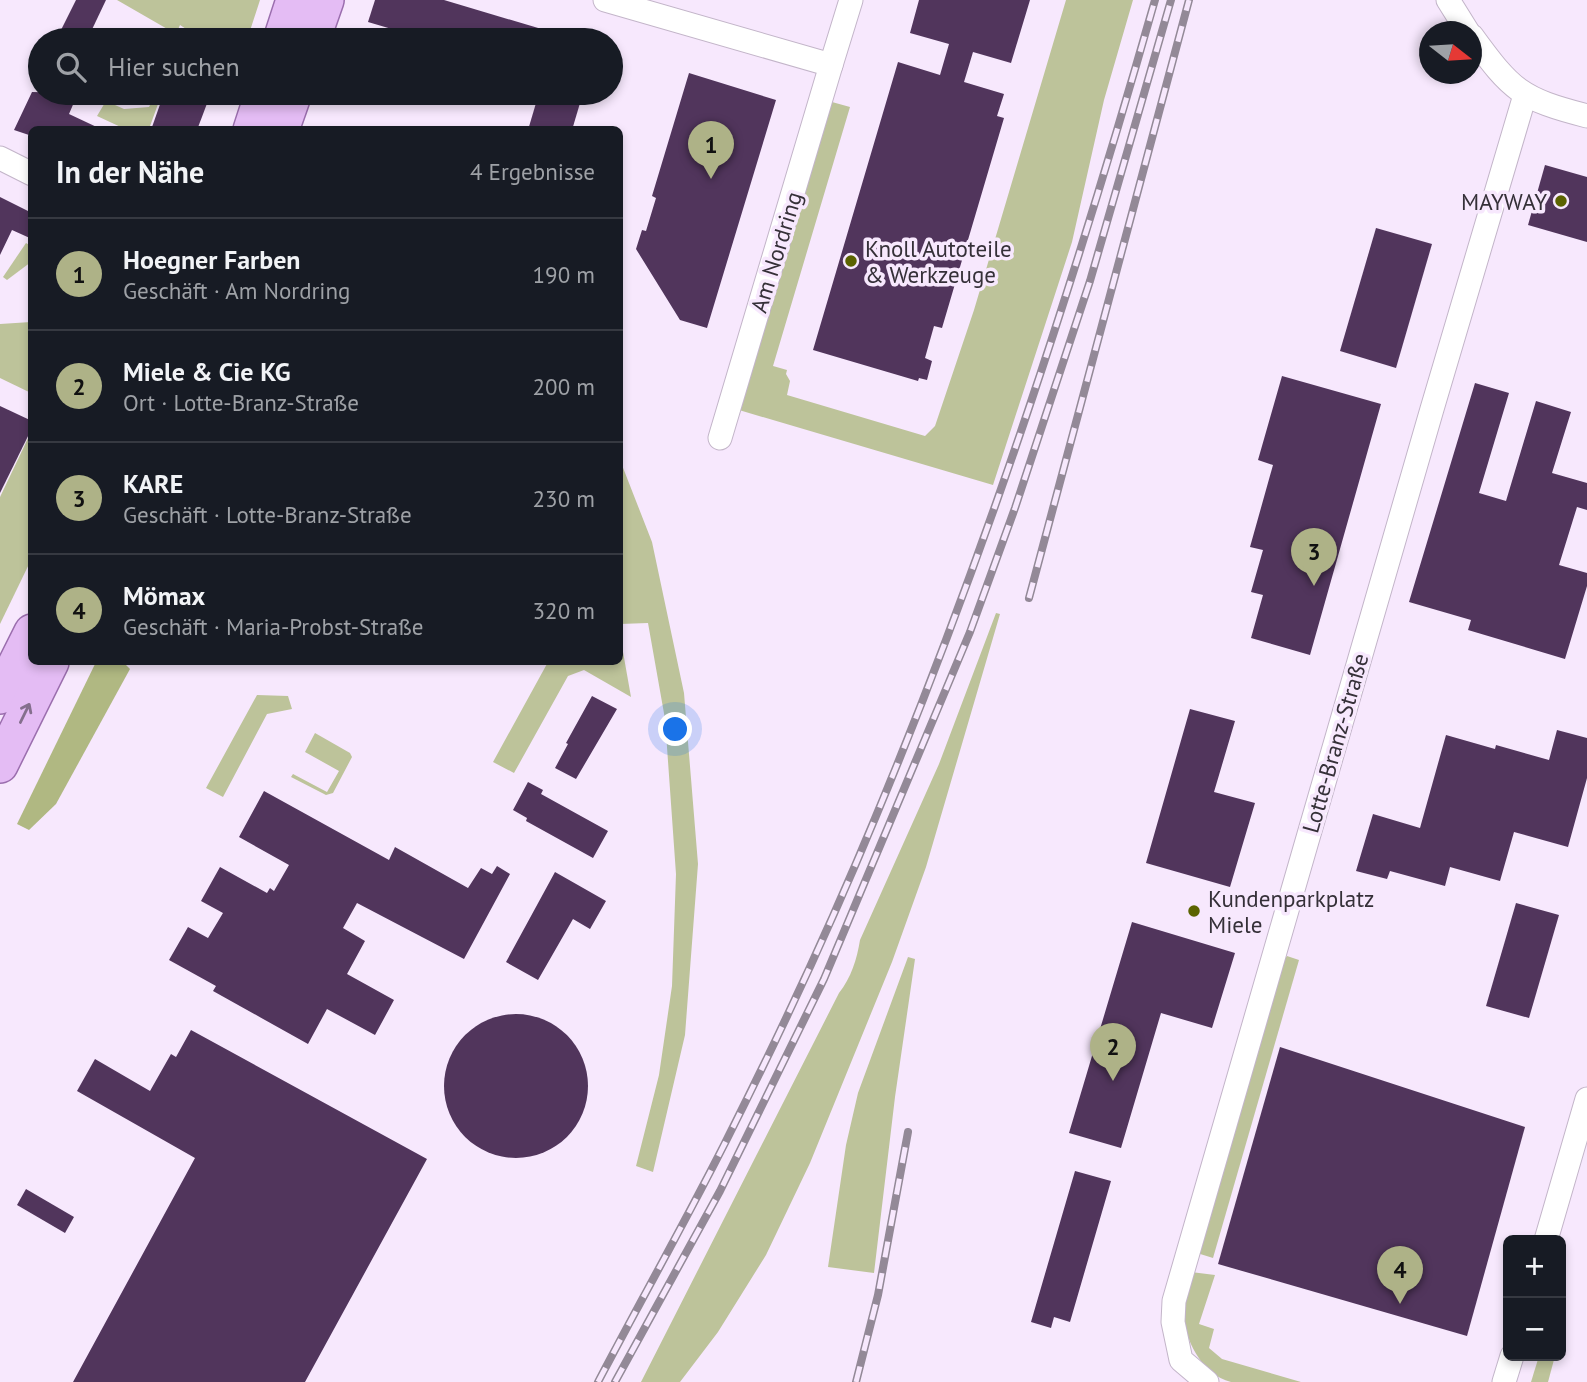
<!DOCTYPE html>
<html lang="de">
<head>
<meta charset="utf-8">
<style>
	body { margin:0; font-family:"PT Sans",sans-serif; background:#242831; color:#f1f3f6 }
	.controls { position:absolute; right:21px; bottom:21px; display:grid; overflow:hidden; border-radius:10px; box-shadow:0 4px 10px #0003 }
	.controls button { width:63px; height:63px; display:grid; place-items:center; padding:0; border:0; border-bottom:2px solid #363941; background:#171b24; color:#f1f3f6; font:35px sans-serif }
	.compass { position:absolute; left:1419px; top:21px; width:63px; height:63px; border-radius:50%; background:#171b24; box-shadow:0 4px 10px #0003; rotate:107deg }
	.you { position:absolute; left:676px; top:730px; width:24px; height:24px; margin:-18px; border:5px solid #fff; border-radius:50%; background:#1a73e8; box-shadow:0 0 0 10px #1a73e833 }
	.badge { display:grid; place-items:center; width:46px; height:46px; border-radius:50%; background:#aeb287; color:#111; font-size:23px; font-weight:700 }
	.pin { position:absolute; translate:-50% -58px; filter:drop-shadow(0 2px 4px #0008) }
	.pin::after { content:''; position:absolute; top:37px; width:24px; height:21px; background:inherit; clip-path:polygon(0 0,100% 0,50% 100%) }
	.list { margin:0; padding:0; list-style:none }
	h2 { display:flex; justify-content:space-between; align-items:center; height:91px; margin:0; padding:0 28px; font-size:30px }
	h2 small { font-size:23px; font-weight:400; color:#9ea1a6 }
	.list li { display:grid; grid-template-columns:46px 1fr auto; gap:21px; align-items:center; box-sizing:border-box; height:112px; padding:0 28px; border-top:2px solid #363941 }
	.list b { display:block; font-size:26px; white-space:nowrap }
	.list p { margin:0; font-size:23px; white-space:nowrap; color:#9ea1a6 }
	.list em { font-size:23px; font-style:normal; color:#9ea1a6 }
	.icon { flex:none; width:38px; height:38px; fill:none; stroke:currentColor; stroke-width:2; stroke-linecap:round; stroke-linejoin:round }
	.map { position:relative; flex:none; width:1587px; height:1382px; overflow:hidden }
	.search { position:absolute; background:#171b24; box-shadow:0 4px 10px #0003; left:28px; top:28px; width:595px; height:77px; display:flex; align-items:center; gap:18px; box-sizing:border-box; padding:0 24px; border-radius:38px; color:#9ea1a6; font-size:26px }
	.panel { position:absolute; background:#171b24; box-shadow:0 4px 10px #0003; left:28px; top:126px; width:595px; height:539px; border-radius:10px }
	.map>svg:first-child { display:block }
</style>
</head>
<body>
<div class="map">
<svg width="1587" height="1382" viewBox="0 0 1587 1382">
	<rect width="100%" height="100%" fill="#f7e8fd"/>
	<g fill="#bdc39a">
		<path d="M117 0H260L247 40H203L180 25 176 34Z"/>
		<path d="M1066 0H1133L1104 100 1072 242 993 485 739 410 832 102 850 107 773 366 787 370 786 374 790 381 787 395 925 436 935 426 974 310Z"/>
		<path d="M156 93H162L149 129H125L97 116 106 101 124 109 149 107Z"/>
		<path d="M26 243 31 246V262L7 280 3 277Z"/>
		<path d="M31 322H32L31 393 0 378V324Z"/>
		<path d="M31 432V560L0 624V497Z"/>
		<path d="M620 460 652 542 684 693 698 864 685 1035 653 1172 636 1166 659 1075 672 986 676 874 665 719 648 623 620 624Z"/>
		<path d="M996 613 1000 614 926 867 892 962 810 1163 766 1255 718 1332 680 1382H641L839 993C851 978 857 959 860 940L939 764Z"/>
		<path d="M620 635 631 697 584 670 568 676 514 773 493 762 548 662H620Z"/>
		<path d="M257 695 288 696 292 709 267 714 223 797 206 788Z"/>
		<path d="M315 733 350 753 352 757 333 793 326 795 291 777 293 774 327 792 339 771 305 752Z"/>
		<path d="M1287 956 1299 960 1213 1258 1197 1253 1279 965Z"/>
		<path d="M908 957 915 959 895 1097 874 1273 828 1267 846 1145 858 1093Z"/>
		<path d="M1191 1272 1215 1275 1199 1324 1214 1329 1209 1348 1222 1359 1301 1382H1231C1202 1375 1183 1338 1183 1309 1183 1297 1188 1283 1191 1272Z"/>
		<path d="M1539 1356H1555L1548 1382H1531Z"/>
	</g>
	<path fill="#b0b882" d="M96 662H123L130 669 56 804 29 830 17 824Z"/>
	<g fill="#51355c">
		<path d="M76 0H106L87 40H56Z"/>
		<path d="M375 0H444L565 36V40H429L368 22Z"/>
		<path d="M919 0H1030L1011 63 973 52 964 82 1004 94 997 116 1004 118 942 328 934 326 925 358 932 361 927 380 919 378 918 381 813 350 898 62 940 75 949 44 910 33Z"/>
		<path d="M689 73 776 100 707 328 680 320 636 249 642 230 646 231 656 198 652 196Z"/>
		<path d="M32 92 78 93 69 114 103 130H32V136L14 130Z"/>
		<path d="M164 93H211L197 130H151Z"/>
		<path d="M539 93H583L572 130H528Z"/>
		<path d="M1545 165 1587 177V242L1528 225Z"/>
		<path d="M0 197 32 213V239L12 230 0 255Z"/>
		<path d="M1376 228 1432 244 1396 368 1340 351Z"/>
		<path d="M1282 376 1381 404 1310 655 1251 638 1263 595 1251 592 1263 550 1250 547 1273 465 1258 460Z"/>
		<path d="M1475 383 1509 393 1479 493 1506 501 1536 401 1571 412 1552 473 1587 483V510L1577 507 1559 565 1587 573V586L1565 659 1468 630 1471 620 1409 602Z"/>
		<path d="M0 406 32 421V428L0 493Z"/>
		<path d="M592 696 617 709 576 779 555 768 568 744 566 743Z"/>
		<path d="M1190 709 1235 721 1214 792 1255 803 1230 887 1146 863Z"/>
		<path d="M1557 730 1587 738V778L1568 847 1514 832 1500 881 1450 867 1445 886 1390 871 1387 879 1356 871 1373 814 1420 828 1446 735 1495 749 1496 745 1549 760Z"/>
		<path d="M528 782 543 790 541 794 608 831 593 858 526 821 527 818 513 810Z"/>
		<path d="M264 791 389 860 395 847 468 888 481 868 492 874 497 866 510 874 464 959 357 903 343 928 365 941 347 974 394 1000 375 1035 327 1009 308 1044 213 991 216 986 169 960 188 927 208 938 223 913 201 901 220 867 267 893 270 888 274 891 289 865 239 837Z"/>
		<path d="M555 872 606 901 590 929 573 919 538 980 506 962Z"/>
		<path d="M1516 903 1559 915 1529 1018 1486 1006Z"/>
		<path d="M1132 922 1235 953 1212 1028 1161 1013 1121 1148 1069 1133Z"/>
		<circle cx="516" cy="1086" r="72"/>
		<path d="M191 1030 427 1159 305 1382H73L195 1158 77 1091 95 1059 150 1091 171 1054 176 1057Z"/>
		<path d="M1280 1047 1525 1127 1467 1336 1218 1264Z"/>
		<path d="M1075 1171 1111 1181 1070 1322 1054 1317 1051 1328 1031 1322Z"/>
		<path d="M26 1189 74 1217 65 1233 17 1205Z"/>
	</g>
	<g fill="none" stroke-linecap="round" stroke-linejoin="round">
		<g stroke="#c3b5c9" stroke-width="25">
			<g id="minor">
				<path d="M605 0 831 65 851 0"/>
				<path d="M1448 0 1468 32"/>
				<path d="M1472 36C1512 91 1521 99 1587 116"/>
				<path d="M0 158 32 174"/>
				<path d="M720 438 831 65"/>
				<path d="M1546 1240 1587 1099"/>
				<path d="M1207 1382 1181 1360 1173 1322 1174 1301 1432 409 1525 95"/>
				<path d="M1504 1382 1512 1356"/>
			</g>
		</g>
		<g stroke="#9b6eae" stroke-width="38">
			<g id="primary">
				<path d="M281 40 294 0"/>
				<path d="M312 40 326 0"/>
				<path d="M251 130 263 93"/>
				<path d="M281 130 294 93"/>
				<path d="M0 696 32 632"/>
				<path d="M0 765 51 662"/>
			</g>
		</g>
		<use href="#minor" stroke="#fff" stroke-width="23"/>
		<use href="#primary" stroke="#e4bcf4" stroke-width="35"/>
		<g stroke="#938997" stroke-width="8">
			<g id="rail">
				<path d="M1029 598 1189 0"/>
				<path d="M598 1382C640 1302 684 1224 725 1143 779 1036 830 927 876 816 987 550 1076 277 1155 0"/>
				<path d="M615 1382 720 1191 824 979 970 632 1015 508 1090 281 1171 0"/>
				<path d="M856 1382 878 1295 908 1132"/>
			</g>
		</g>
		<use href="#rail" stroke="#f7e8fd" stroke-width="5" stroke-dasharray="16" stroke-linecap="butt"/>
	</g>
	<defs><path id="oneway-shaft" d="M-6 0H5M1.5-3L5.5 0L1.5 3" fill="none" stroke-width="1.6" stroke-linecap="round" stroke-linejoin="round" transform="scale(1.75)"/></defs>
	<use stroke="#846f8d" href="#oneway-shaft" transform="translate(25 713) rotate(-64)"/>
	<g fill="#5b6300" stroke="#f7e8fd" stroke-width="2.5">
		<circle cx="1561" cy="201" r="7"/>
		<circle cx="851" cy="261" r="7"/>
		<circle cx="1194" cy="911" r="7"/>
	</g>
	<g text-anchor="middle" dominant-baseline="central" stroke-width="7" stroke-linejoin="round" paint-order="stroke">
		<g font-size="23" fill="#353038" stroke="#f7e8fd" text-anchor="start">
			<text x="1547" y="201" text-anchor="end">MAYWAY</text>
			<text x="865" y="248">Knoll Autoteile<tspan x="865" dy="26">&amp; Werkzeuge</tspan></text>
			<text x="1208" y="898">Kundenparkplatz<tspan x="1208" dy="26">Miele</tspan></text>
		</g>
		<g font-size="23" fill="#353038" stroke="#f7e8fd">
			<text transform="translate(776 252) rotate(-73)">Am Nordring</text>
			<text transform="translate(1335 743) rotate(-74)">Lotte-Branz-Straße</text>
		</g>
	</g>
</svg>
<div class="controls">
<button>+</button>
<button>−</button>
</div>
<svg class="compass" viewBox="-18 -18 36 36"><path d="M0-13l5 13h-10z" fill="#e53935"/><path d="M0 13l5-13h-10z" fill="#9ea1a6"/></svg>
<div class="you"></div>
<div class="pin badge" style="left:711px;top:179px">1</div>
<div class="pin badge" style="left:1113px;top:1081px">2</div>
<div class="pin badge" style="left:1314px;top:586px">3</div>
<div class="pin badge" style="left:1400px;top:1304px">4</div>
<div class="search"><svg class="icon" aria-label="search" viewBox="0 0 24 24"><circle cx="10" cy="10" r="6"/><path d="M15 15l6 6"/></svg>Hier suchen</div>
<section class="panel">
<h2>In der Nähe<small>4 Ergebnisse</small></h2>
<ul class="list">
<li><span class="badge">1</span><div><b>Hoegner Farben</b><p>Geschäft · Am Nordring</p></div><em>190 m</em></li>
<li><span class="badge">2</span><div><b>Miele &amp; Cie KG</b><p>Ort · Lotte-Branz-Straße</p></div><em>200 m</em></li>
<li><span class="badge">3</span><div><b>KARE</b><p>Geschäft · Lotte-Branz-Straße</p></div><em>230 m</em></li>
<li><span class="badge">4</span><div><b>Mömax</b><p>Geschäft · Maria-Probst-Straße</p></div><em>320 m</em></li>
</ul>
</section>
</div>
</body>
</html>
